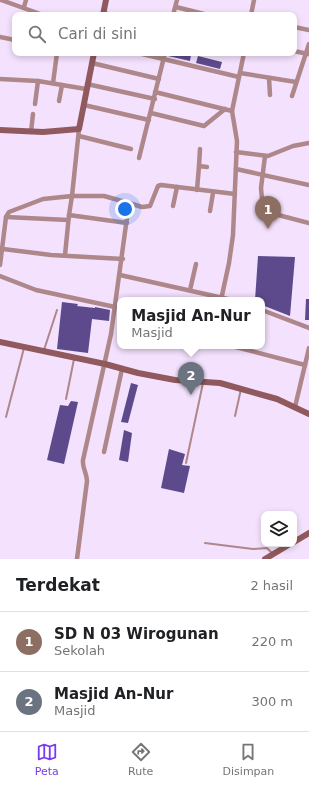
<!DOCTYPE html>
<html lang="id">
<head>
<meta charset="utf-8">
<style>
	body { margin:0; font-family:"DejaVu Sans",sans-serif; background:#f6f6f6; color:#202124 }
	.controls { position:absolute; right:12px; bottom:12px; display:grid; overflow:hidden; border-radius:8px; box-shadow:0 2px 6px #0003 }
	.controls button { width:36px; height:36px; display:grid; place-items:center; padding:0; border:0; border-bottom:1px solid #e0e0e0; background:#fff; color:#202124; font:20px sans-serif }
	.you { position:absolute; left:125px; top:209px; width:14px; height:14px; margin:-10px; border:3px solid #fff; border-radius:50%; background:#1a73e8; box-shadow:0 0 0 6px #1a73e833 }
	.badge { display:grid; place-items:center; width:26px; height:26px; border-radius:50%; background:#7c3aed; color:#fff; font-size:13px; font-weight:700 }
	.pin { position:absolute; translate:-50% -33px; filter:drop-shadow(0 1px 2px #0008) }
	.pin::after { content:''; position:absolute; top:21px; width:14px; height:12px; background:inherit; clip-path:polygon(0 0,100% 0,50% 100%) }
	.popup { position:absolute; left:117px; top:297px; width:148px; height:52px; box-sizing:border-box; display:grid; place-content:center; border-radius:8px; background:#fff; filter:drop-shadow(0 1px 3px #0005); font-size:13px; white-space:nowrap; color:#757577 }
	.popup b { font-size:15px; color:#202124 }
	.popup::after { content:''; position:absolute; left:50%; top:100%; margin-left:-8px; border:8px solid transparent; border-top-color:#fff }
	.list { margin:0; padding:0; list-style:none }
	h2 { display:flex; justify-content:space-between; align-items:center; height:52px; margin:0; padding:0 16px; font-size:17px }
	h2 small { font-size:13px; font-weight:400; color:#757577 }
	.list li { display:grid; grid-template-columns:26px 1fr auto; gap:12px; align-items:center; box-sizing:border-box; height:60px; padding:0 16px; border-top:1px solid #e0e0e0 }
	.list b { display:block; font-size:15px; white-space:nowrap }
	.list p { margin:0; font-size:13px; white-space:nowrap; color:#757577 }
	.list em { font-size:13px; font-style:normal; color:#757577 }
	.icon { flex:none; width:22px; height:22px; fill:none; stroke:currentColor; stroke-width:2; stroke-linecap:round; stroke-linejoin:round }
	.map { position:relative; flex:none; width:309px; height:559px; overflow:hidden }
	.search { position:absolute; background:#fff; box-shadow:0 2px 6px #0003; left:12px; right:12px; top:12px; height:44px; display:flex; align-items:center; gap:10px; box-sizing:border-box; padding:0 14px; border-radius:8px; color:#757577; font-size:15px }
	.sheet { height:172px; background:#fff }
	nav { display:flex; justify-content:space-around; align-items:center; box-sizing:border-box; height:56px; border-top:1px solid #e0e0e0; background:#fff; font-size:11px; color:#757577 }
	nav a { display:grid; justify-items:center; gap:2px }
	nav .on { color:#7c3aed }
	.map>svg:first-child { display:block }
</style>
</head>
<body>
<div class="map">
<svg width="309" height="559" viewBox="0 0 309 559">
	<rect width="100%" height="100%" fill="#f4e1fd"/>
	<g fill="#5c4a8c">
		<path d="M169 53H186L191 55 190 61 168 56Z"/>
		<path d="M198 56 222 62 220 69 196 63Z"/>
		<path d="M258 256 295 257 290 316 262 305V300H255Z"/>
		<path d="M306 299H309V320H305Z"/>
		<path d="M62 302 78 304 77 306 95 308V307L110 310 109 321 92 319 88 353 57 349Z"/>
		<path d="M131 383 138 385 128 423 121 422Z"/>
		<path d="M71 401 78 402 64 464 47 460 60 405 68 406Z"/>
		<path d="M124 430 132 433 128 462 119 460Z"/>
		<path d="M169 449 185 454 182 465 190 466 184 493 161 488Z"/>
	</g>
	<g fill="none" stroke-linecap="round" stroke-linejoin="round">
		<g stroke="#ae878a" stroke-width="2">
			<path d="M105 12 116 15"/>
			<path d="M44 350 57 310"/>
			<path d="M66 399 74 359"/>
			<path d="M235 416 241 389"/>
			<path d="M6 417 24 348"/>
			<path d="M186 463 203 383"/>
			<path d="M205 543 253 549 267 548 272 553"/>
		</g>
		<g stroke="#ae878a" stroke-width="4.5">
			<path d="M1 0 43 15"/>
			<path d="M24 7 26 0"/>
			<path d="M176 7 208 15"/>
			<path d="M173 15 177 0"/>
			<path d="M251 15 254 0"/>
			<path d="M294 27 309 30"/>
			<path d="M0 37 15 40"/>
			<path d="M294 51 308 54"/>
			<path d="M138 53 239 77"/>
			<path d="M92 63 159 79"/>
			<path d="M240 73 296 82"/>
			<path d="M269 78 270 95"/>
			<path d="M0 79 38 81 86 89"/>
			<path d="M53 83 57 53"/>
			<path d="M87 84 155 99"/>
			<path d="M155 92 232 111"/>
			<path d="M292 96 309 44"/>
			<path d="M59 101 62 85"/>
			<path d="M35 104 38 81"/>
			<path d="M84 105 149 120"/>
			<path d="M151 113 204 126 225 109"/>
			<path d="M31 132 33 114"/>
			<path d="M79 136 131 149"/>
			<path d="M236 152 268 156 293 146 309 143"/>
			<path d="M265 156 261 188 263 211 309 223"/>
			<path d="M139 158 165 53"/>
			<path d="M199 166 200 149"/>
			<path d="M236 169 309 185"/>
			<path d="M197 190 199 166 207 167"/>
			<path d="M129 203 142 207 150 206 158 186 161 185 235 194"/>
			<path d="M173 206 177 187"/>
			<path d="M210 211 213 193"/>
			<path d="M6 217 68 220"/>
			<path d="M3 249 51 255 123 259"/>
			<path d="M65 255 69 215 127 223"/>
			<path d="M0 265 6 217 9 212 43 199 72 196 69 215"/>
			<path d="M120 275 232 300"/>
			<path d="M0 276 36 290 115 307"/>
			<path d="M190 290 196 264"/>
			<path d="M221 300 229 263 233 235 237 141 232 111 244 53"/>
			<path d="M262 310 309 328"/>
			<path d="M232 346 305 365"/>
			<path d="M295 407 309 348"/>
			<path d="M104 452 122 369"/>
			<path d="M77 559 87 481C87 473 82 468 83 460L111 334 129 203 104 196H72L79 129"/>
		</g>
		<g stroke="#8f595d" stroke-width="6">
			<path d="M103 15 106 0"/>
			<path d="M0 130 43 132 79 129 94 53"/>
			<path d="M0 342 105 364 138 373 175 380 220 383 277 399 309 414"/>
			<path d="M294 542 309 533"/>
			<path d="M265 559 290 544"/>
		</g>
	</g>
</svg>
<div class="controls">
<button><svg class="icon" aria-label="layers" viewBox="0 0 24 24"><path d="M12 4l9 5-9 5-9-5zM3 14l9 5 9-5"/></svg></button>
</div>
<div class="you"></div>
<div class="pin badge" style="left:268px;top:229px;background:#8d6e63">1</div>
<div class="pin badge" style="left:191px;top:395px;background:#6b7280">2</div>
<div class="popup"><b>Masjid An-Nur</b>Masjid</div>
<div class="search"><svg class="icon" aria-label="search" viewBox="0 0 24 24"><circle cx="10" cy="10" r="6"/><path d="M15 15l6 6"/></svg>Cari di sini</div>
</div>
<section class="sheet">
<h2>Terdekat<small>2 hasil</small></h2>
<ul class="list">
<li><span class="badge" style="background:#8d6e63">1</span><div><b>SD N 03 Wirogunan</b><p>Sekolah</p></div><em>220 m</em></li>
<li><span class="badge" style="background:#6b7280">2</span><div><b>Masjid An-Nur</b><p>Masjid</p></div><em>300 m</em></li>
</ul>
</section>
<nav>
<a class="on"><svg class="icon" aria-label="map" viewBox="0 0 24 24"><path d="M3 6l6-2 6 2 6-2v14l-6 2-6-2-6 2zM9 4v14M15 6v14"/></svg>Peta</a>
<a><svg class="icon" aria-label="directions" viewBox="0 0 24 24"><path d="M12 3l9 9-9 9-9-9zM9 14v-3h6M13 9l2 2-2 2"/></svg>Rute</a>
<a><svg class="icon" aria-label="saved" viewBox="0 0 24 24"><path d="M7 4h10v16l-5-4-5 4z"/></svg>Disimpan</a>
</nav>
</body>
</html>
